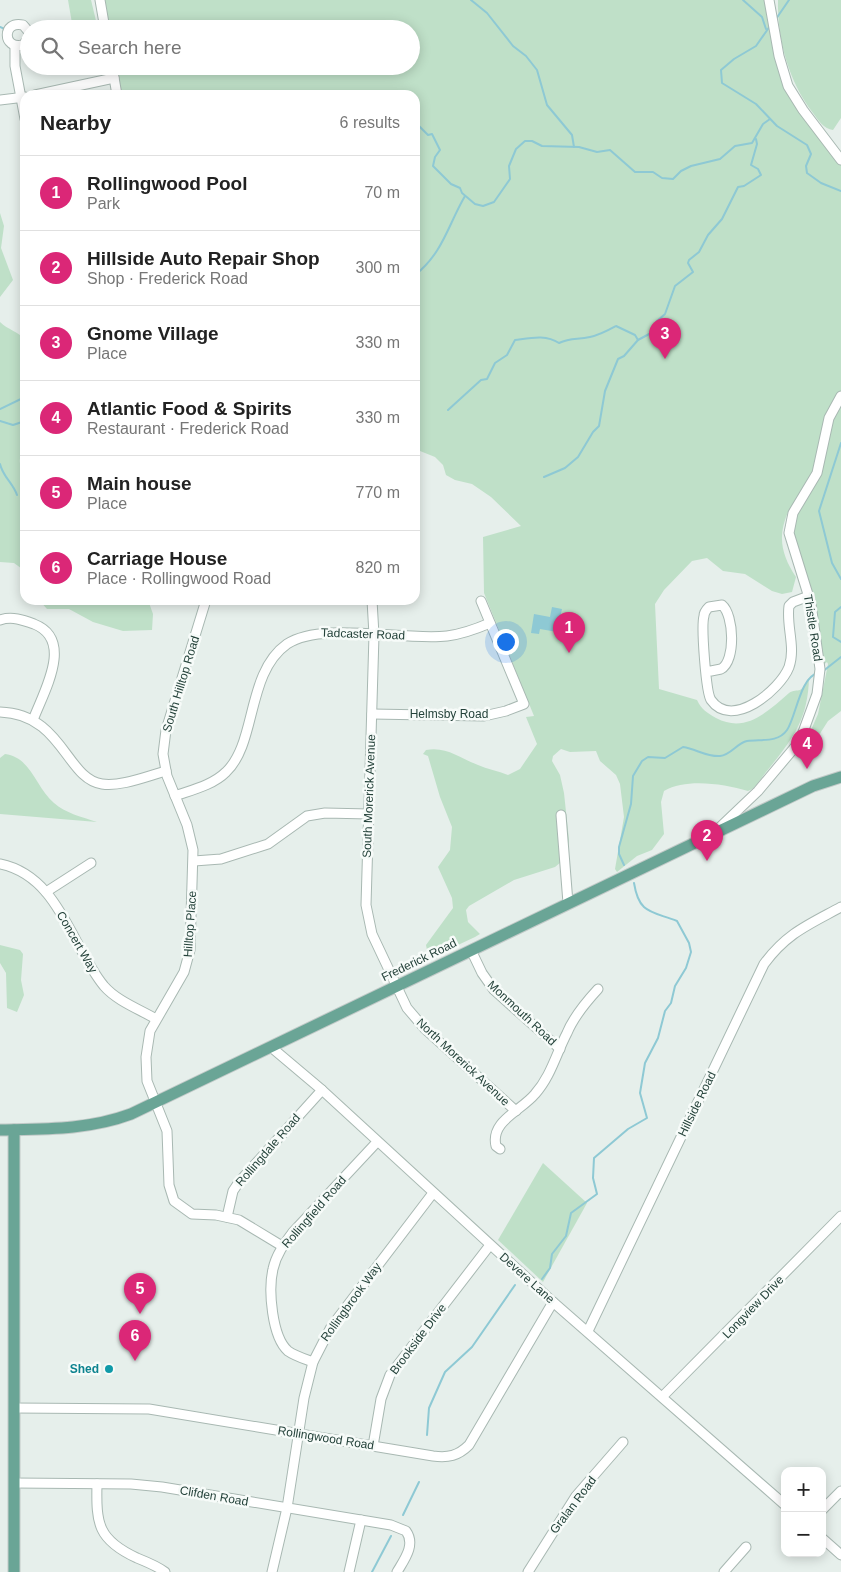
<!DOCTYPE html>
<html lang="en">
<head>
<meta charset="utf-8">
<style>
	body { margin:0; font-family:Arial,sans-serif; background:#f6f6f6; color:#222 }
	.controls { position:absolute; right:15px; bottom:15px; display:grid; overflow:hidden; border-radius:10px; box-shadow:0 2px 12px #0003 }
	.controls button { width:45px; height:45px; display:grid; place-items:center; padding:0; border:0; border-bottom:1px solid #e0e0e0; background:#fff; color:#222; font:25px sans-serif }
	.you { position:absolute; left:505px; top:641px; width:18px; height:18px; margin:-12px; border:4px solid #fff; border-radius:50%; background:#1a73e8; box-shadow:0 0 0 8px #1a73e833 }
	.badge { display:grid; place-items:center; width:32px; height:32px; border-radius:50%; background:#db2777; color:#fff; font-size:16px; font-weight:700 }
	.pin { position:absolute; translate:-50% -41px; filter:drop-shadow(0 1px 2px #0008) }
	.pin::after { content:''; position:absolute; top:26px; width:18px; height:15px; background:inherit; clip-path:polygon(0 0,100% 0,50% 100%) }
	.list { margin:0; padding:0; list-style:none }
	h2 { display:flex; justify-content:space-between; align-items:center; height:65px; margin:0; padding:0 20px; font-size:21px }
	h2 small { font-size:16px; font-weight:400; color:#767676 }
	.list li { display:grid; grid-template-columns:32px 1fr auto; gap:15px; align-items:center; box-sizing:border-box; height:75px; padding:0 20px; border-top:1px solid #e0e0e0 }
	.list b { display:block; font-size:19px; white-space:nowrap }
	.list p { margin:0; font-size:16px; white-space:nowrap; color:#767676 }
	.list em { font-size:16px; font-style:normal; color:#767676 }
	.icon { flex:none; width:28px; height:28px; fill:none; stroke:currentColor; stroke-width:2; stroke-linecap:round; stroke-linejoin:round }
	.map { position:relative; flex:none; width:841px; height:1572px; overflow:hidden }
	.search { position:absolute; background:#fff; box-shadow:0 2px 12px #0003; left:20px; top:20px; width:400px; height:55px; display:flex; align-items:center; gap:12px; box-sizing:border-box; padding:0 18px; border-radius:28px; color:#767676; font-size:19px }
	.panel { position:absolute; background:#fff; box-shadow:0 2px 12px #0003; left:20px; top:90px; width:400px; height:515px; border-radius:15px }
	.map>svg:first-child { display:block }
</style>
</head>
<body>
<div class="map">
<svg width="841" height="1572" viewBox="0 0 841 1572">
	<rect width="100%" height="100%" fill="#e6efeb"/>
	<g fill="#bfe0c8">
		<path d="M68 0H91L98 29H73Z"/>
		<path d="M102 0H773L787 75 797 97 841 155V711L828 721 814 743 801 753 818 714 828 664 827 662 822 666 813 595 793 533 797 512 789 510C777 536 781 554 796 577L792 592 782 594 772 591 745 574 723 571 707 558 692 561 664 590 655 604 659 689 697 700C702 710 706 712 716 718 746 734 768 711 789 693 793 690 797 691 800 690 804 688 806 681 809 678 808 720 792 740 766 772 760 779 757 788 748 791 723 784 687 778 664 791L661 802 664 834 652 850 637 856 617 872 615 869 624 817 620 784 616 775 600 761 596 751 570 752 561 749 553 756 552 761 560 775 564 793 569 840 567 857 555 867 514 880 469 906 466 910 468 922 480 934 475 937 443 952 427 950 426 945 453 908 452 898 438 867 450 850 452 827 440 797 428 756 423 754 426 750C446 746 460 758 478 765 487 769 498 771 508 775L520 769 537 744 526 717 534 716 484 593 483 537 521 526 491 497 472 484 455 480 446 475 443 465 435 457 415 449V95H121L115 66H411V29H108Z"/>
		<path d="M778 0H841V118L833 130C824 129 819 121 813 113 789 82 777 39 778 0Z"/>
		<path d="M0 213 4 226 1 248 13 280 0 297Z"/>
		<path d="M0 322C8 330 18 331 25 340V393L21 396C25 410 28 428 25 443 22 460 15 456 25 476V571L14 563 0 562Z"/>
		<path d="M39 600H148L153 614 152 630 123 631 93 622 69 609H47Z"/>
		<path d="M5 754C31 757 36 788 54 803 65 813 82 817 97 822L0 814V758Z"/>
		<path d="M0 945 20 950 23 954 21 980 24 995 17 1012 7 1008 6 973 0 963Z"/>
		<path d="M543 1163 587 1203 543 1282 498 1240Z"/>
	</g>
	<path fill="#8ec9d4" d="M552 607 562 609 557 632 540 629 539 634 531 633 534 614 550 617Z"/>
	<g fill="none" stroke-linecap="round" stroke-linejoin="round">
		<g stroke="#8ec9d4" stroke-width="2">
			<path d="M471 0 487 13 513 46 526 56 537 70 547 105 572 135 574 147"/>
			<path d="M743 0 762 17 766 29"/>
			<path d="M776 19 789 0"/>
			<path d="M770 26 756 46 734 59 721 70 722 83 756 104 777 126 807 145 811 154 806 166 807 173 821 183 841 191"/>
			<path d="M0 27 7 30"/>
			<path d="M415 122 428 135 432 134 440 150 435 157 433 166 451 184 460 188 462 193 475 204 483 206 494 202 510 179 509 166 516 149 525 141H532L542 146 579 147 597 152 610 150 635 172H653L662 178 673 179 681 171 691 166 720 159 735 146 752 143 763 124 770 119"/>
			<path d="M415 275C443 253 448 225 465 196"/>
			<path d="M0 409 25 397"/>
			<path d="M448 410 481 380 487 379 495 363 507 355 515 340C530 338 546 334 559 343 571 337 577 340 590 337 600 335 607 331 616 326L635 335 638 340"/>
			<path d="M0 421 13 425 25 421"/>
			<path d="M841 443 819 511 832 563 841 579"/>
			<path d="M0 464C3 477 13 483 17 495"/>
			<path d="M544 477 565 468 578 457 593 432 599 426 605 391 618 359 624 356 638 340 651 333 657 321 665 314 675 286 693 272 688 263 689 260 699 252 708 235 722 219 738 187 744 186 761 175 758 169 751 165 757 144 756 139"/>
			<path d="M841 607 835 612 833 637 841 642"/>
			<path d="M822 672 841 657"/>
			<path d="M624 865 619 854V847L631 804 633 776 642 761 648 757 665 758 683 747C696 749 707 757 720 756 731 755 737 743 747 741 761 739 778 743 787 730 796 717 800 677 818 673"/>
			<path d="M542 1279 550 1268 552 1254 566 1236 571 1213 597 1194 593 1178 594 1158 628 1129 647 1118 640 1093 645 1063 658 1038 665 1011 671 1003 675 986 686 968 691 952 689 943 677 921C651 911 639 914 634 883"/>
			<path d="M427 1435 429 1408 445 1372 472 1347 515 1285"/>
			<path d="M403 1515 419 1482"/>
			<path d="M372 1572 391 1536"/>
		</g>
		<g stroke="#a8b8b2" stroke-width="11">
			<g id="minor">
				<path d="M100 0 105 29"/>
				<path d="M769 0 779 56 788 86 803 110 841 160"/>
				<path d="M29 32 23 25C2 20 2 50 23 45L29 38"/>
				<path d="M15 46V66L25 119"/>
				<path d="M112 66 117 95"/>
				<path d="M35 95 114 78"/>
				<path d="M0 100 25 97"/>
				<path d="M206 600 166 730 163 754 167 776 187 825 193 850 190 950 184 972 150 1031 146 1057 147 1081 167 1131 169 1185 174 1201 192 1214 216 1215 239 1220 282 1246"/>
				<path d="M372 600 374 635 366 905 372 934 407 1008 425 1029 516 1111"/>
				<path d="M0 620C12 616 23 620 34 624 75 640 43 693 33 720"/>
				<path d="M706 672 721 669C736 661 734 615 722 605L709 607C707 609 704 613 704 616 701 626 706 693 711 700 732 730 780 690 789 667 796 647 786 626 789 606L793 602 809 596"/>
				<path d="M0 712C63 714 66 779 102 784 121 787 147 776 166 771"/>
				<path d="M372 714 484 716 506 711 524 704 481 601"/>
				<path d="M175 796C192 790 213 785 226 772 257 743 246 673 287 644 321 621 403 641 447 636 463 634 476 629 490 623"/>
				<path d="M561 815 568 903"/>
				<path d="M717 830 758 791 795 747 802 735 817 694 820 669 811 604 789 533 793 513 817 473 829 418 841 396"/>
				<path d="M194 861 221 859 268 844 307 816 325 813 369 814"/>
				<path d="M0 864C59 876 71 946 104 986 117 1001 139 1009 156 1019"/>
				<path d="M46 892 91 863"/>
				<path d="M471 950 482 973 494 990 560 1049"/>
				<path d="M271 1047 322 1090 553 1302 785 1505"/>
				<path d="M500 1149 496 1146C490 1121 521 1111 535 1094 551 1076 556 1054 567 1033 574 1016 586 1002 598 989"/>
				<path d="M227 1217 233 1191 239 1182 322 1090"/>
				<path d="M588 1331 764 964C787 933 808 925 841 907"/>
				<path d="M313 1362C305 1359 295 1356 288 1351 272 1337 268 1290 273 1269 276 1255 284 1244 293 1232L377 1142"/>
				<path d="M663 1396 841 1216"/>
				<path d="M14 1408 149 1409 433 1456C448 1458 458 1456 469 1445L553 1302"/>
				<path d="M373 1446 381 1399 390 1375 490 1245"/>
				<path d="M14 1483 131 1484 162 1487 391 1525 406 1531C416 1545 404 1560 397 1572"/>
				<path d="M97 1484C96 1524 98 1540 137 1558 147 1562 157 1566 165 1572"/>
				<path d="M822 1510 841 1491"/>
				<path d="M822 1538 841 1555"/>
				<path d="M272 1572 287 1508 304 1398 313 1362 331 1327 433 1193"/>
				<path d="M349 1572 361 1520"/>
				<path d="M528 1572 576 1496 623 1442"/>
				<path d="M724 1572 746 1547"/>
			</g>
		</g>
		<g stroke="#c2cac8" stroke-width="13">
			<g id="major">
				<path d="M0 1130C45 1129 88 1130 131 1114L813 786 841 777"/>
				<path d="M14 1130V1572"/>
			</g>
		</g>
		<use href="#minor" stroke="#fff" stroke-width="9"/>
		<use href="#major" stroke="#6aa596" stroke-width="11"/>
	</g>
	<circle fill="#0f9aa8" stroke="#f7fbf9" stroke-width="2" cx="109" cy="1369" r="5"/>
	<g text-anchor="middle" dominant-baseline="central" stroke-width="5" stroke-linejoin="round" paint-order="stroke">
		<g font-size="12" fill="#24423a" stroke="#f7fbf9">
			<text transform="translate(813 628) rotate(81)">Thistle Road</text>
			<text transform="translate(363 634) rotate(2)">Tadcaster Road</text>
			<text transform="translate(181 684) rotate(-73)">South Hilltop Road</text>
			<text x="449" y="714">Helmsby Road</text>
			<text transform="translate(369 796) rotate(-88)">South Morerick Avenue</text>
			<text transform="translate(190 924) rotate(-86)">Hilltop Place</text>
			<text transform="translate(77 942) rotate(60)">Concert Way</text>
			<text transform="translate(419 960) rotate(-26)">Frederick Road</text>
			<text transform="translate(522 1013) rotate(43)">Monmouth Road</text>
			<text transform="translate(463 1062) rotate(43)">North Morerick Avenue</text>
			<text transform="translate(697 1104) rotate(-64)">Hillside Road</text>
			<text transform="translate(268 1150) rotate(-49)">Rollingdale Road</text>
			<text transform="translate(314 1212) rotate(-49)">Rollingfield Road</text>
			<text transform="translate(527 1278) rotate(42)">Devere Lane</text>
			<text transform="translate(351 1302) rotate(-54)">Rollingbrook Way</text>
			<text transform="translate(753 1307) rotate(-46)">Longview Drive</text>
			<text transform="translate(418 1339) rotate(-53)">Brookside Drive</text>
			<text transform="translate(326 1438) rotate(9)">Rollingwood Road</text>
			<text transform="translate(214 1496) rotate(10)">Clifden Road</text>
			<text transform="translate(573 1505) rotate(-53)">Gralan Road</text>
		</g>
		<g font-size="12" font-weight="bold" fill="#0d838f" stroke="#f7fbf9" text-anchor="end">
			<text x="99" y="1369">Shed</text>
		</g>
	</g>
</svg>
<div class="controls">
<button>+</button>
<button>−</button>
</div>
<div class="you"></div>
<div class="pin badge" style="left:569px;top:653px">1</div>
<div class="pin badge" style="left:707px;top:861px">2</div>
<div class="pin badge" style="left:665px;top:359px">3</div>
<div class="pin badge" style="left:807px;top:769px">4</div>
<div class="pin badge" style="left:140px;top:1314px">5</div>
<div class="pin badge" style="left:135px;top:1361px">6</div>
<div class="search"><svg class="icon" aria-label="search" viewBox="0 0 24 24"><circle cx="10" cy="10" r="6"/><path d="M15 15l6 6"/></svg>Search here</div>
<section class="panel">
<h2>Nearby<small>6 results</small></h2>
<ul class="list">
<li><span class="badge">1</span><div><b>Rollingwood Pool</b><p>Park</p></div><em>70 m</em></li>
<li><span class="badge">2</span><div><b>Hillside Auto Repair Shop</b><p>Shop · Frederick Road</p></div><em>300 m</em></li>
<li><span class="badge">3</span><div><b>Gnome Village</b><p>Place</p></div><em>330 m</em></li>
<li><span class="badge">4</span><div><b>Atlantic Food &amp; Spirits</b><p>Restaurant · Frederick Road</p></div><em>330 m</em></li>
<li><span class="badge">5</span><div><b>Main house</b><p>Place</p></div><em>770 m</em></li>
<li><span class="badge">6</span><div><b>Carriage House</b><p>Place · Rollingwood Road</p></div><em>820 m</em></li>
</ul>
</section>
</div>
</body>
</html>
